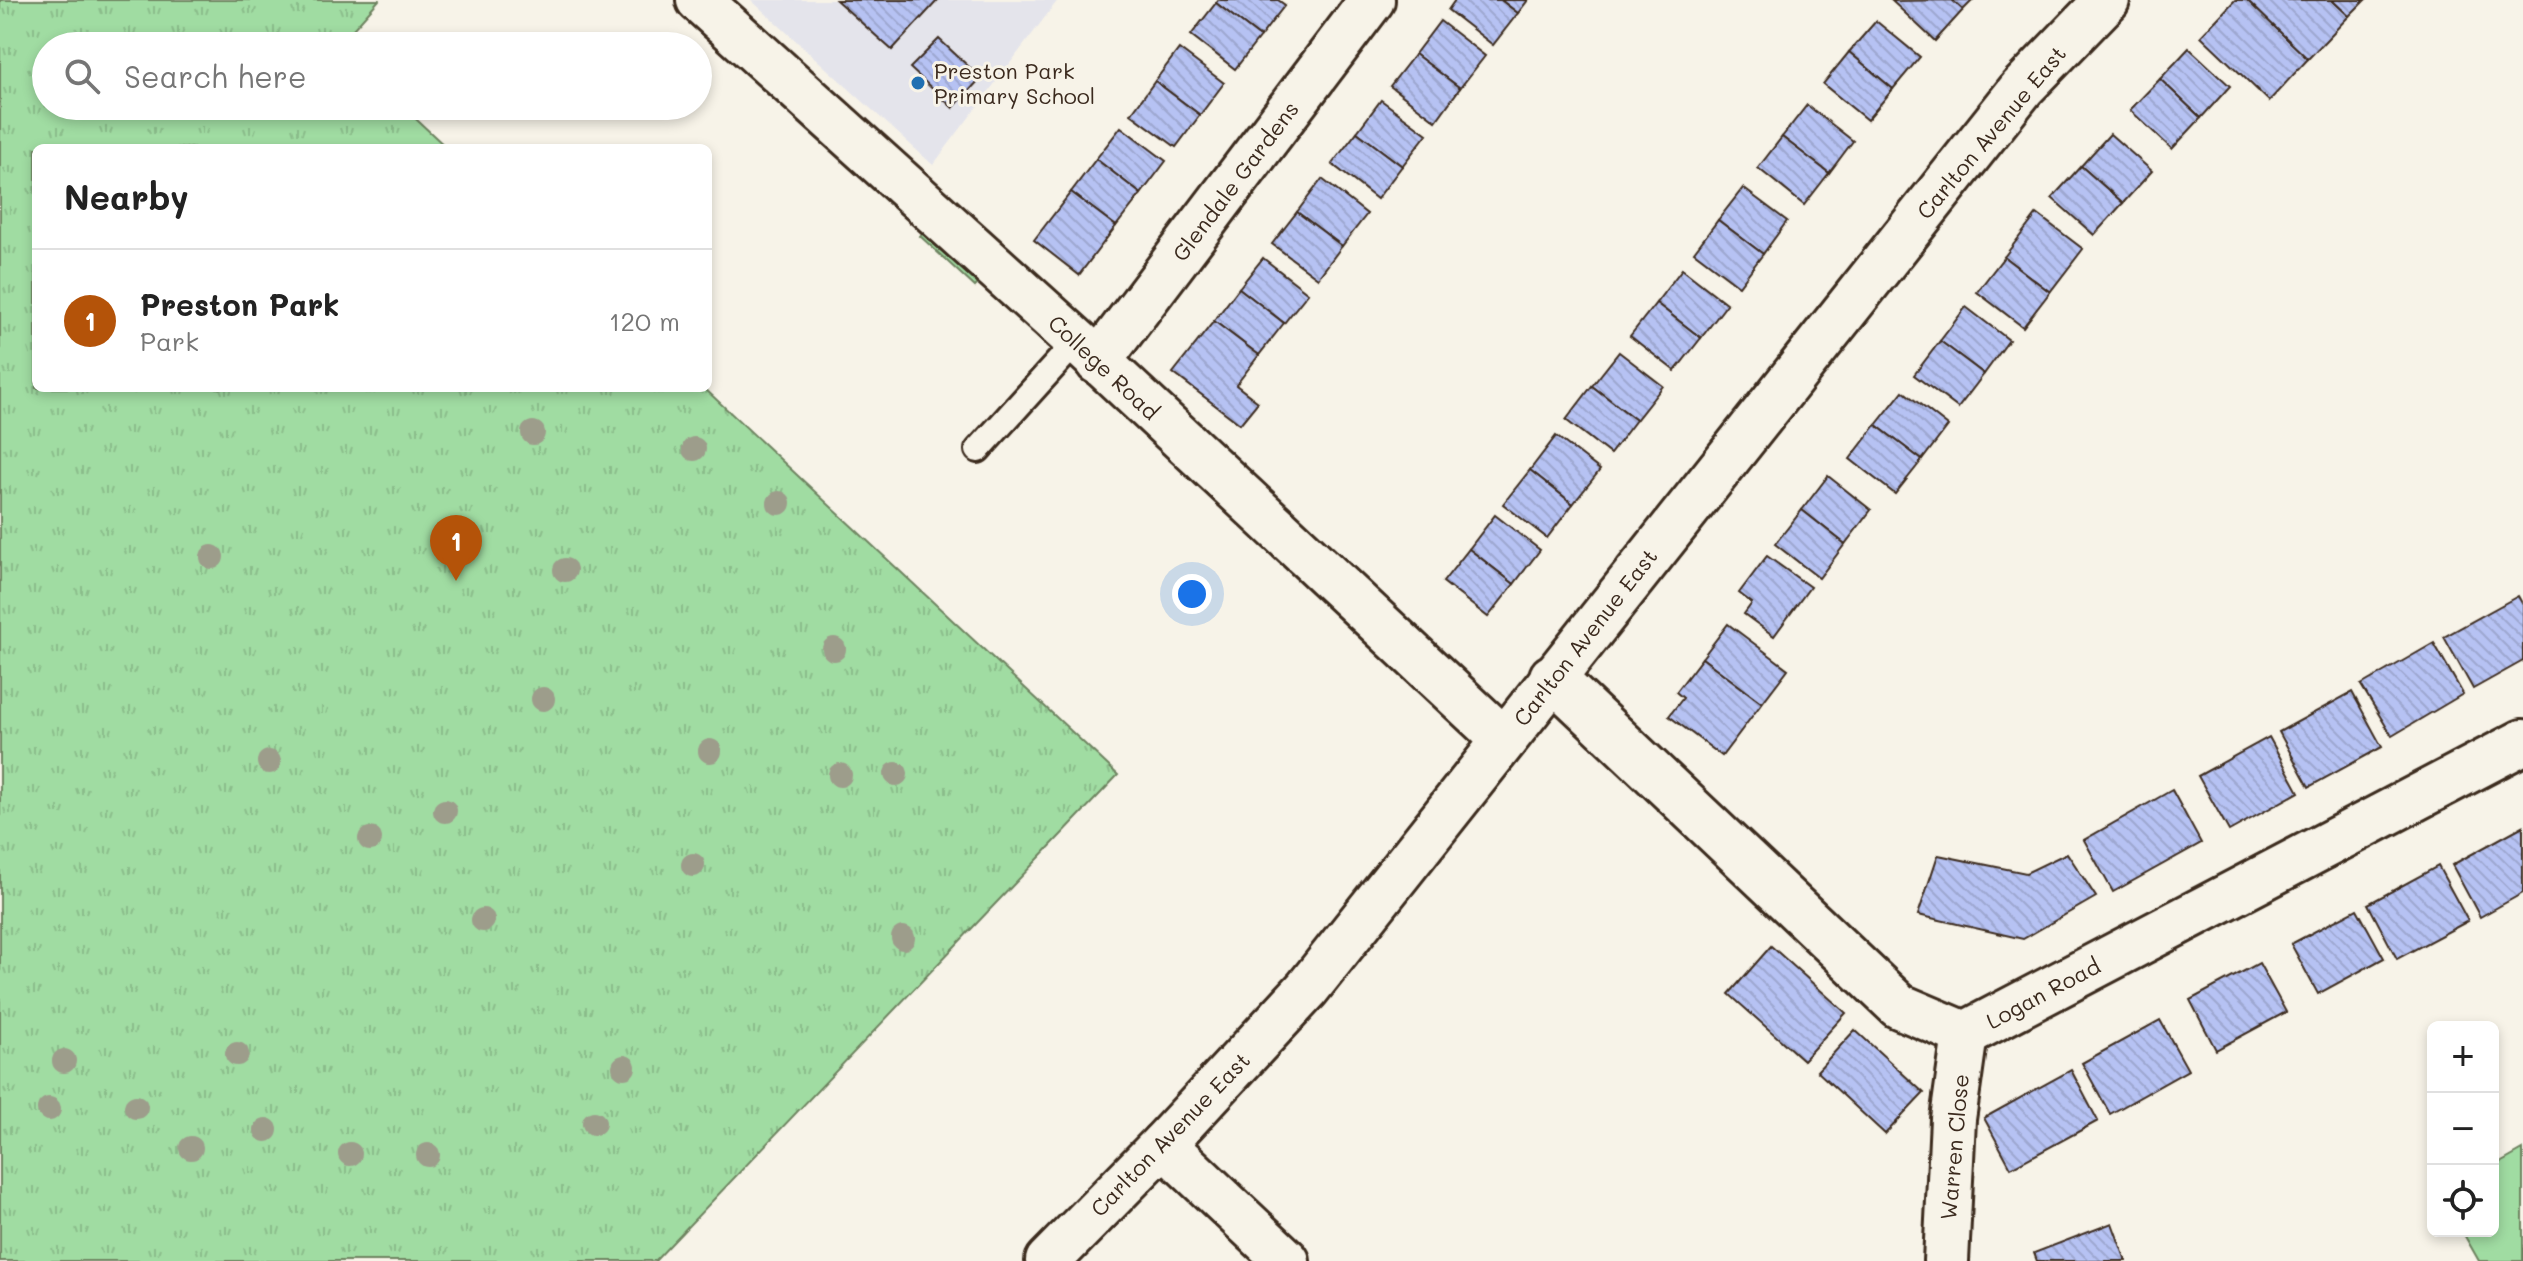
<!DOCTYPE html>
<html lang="en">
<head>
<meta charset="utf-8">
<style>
	body { margin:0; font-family:Mali,sans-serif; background:#f2f2f2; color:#222 }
	.controls { position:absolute; right:24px; bottom:24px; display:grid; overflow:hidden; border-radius:12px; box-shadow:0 4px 12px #0003 }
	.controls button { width:72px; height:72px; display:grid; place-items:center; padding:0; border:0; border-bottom:2px solid #e0e0e0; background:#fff; color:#222; font:40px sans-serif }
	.you { position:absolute; left:1192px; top:594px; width:28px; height:28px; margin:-20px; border:6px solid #fff; border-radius:50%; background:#1a73e8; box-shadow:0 0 0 12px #1a73e833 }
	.badge { display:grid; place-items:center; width:52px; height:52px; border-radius:50%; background:#b45309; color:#fff; font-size:26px; font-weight:700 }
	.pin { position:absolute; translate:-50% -66px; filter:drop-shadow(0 2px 4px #0008) }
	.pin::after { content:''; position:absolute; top:42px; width:28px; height:24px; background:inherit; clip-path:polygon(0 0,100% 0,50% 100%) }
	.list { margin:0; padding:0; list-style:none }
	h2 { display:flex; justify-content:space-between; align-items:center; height:104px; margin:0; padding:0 32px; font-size:34px }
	h2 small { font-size:26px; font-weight:400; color:#767676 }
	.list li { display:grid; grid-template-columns:52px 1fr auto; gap:24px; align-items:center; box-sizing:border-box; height:144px; padding:0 32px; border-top:2px solid #e0e0e0 }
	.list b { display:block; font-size:30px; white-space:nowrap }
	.list p { margin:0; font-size:26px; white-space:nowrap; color:#767676 }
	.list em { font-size:26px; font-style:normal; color:#767676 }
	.icon { flex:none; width:44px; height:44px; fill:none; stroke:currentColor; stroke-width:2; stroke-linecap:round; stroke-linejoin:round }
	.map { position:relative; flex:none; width:2523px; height:1261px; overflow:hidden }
	.search { position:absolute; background:#fff; box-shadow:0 4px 12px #0003; left:32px; top:32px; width:680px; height:88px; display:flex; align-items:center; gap:20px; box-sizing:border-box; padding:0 28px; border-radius:44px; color:#767676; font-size:30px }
	.panel { position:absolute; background:#fff; box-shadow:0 4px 12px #0003; left:32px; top:144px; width:680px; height:248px; border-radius:12px }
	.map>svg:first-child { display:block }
</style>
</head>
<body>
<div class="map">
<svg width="2523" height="1261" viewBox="0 0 2523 1261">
	<defs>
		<pattern id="grass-tufts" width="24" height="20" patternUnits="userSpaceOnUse" patternTransform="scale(2)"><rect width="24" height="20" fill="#a0dca2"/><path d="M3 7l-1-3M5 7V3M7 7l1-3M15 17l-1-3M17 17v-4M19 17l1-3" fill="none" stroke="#8bbd8b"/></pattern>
		<pattern id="building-back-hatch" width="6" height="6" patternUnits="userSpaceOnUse" patternTransform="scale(2)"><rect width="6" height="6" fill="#b6c2f3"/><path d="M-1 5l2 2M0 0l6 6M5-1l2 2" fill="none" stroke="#9da7d0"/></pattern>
	</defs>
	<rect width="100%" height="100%" fill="#f7f3e8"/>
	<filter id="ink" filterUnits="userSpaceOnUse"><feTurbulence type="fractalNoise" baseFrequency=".0125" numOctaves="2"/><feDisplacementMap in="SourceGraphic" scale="16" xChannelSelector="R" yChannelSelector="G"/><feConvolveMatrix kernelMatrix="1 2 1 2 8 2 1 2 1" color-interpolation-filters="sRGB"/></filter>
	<g filter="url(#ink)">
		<path fill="#e4e4eb" d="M751 0H1058L933 165Z"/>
		<g fill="url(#grass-tufts)" stroke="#6e8360" stroke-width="2">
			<path d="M0 0H379L338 46H46V106H402L447 148H36V388H704L1118 775 655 1261H0Z"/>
			<path d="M925 231 980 282 975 287 920 236Z"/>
		</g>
		<path fill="#a0dca2" stroke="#6e8360" stroke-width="2" d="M2523 1150V1261H2479L2462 1231H2493V1167Z"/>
		<g fill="url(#building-back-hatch)" stroke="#3b2a1e" stroke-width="2">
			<path d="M836 0H938L892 50Z"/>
			<path d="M1218 0H1278L1285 5 1260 37 1216 3Z"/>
			<path d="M1455 0H1501L1518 13 1493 45 1448 10Z"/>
			<path d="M1501 0H1528L1518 13Z"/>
			<path d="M1952 0H1973L1963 10Z"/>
			<path d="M1952 0 1963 10 1935 41 1892 1Z"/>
			<path d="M2235 0H2247L2308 59 2269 101 2201 36Z"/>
			<path d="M2247 0H2332L2349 16 2308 59Z"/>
			<path d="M2332 0H2365L2349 16Z"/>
			<path d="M1216 3 1260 37 1235 69 1191 35Z"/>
			<path d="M1440 21 1485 56 1460 88 1415 54Z"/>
			<path d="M1876 21 1920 57 1893 89 1849 52Z"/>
			<path d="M939 39 981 78 953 108 910 68Z"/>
			<path d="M2189 48 2230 86 2201 118 2160 79Z"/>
			<path d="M1179 49 1224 83 1200 115 1155 81Z"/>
			<path d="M1849 52 1893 89 1867 120 1823 84Z"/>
			<path d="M1415 54 1460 88 1436 121 1390 86Z"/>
			<path d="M2160 79 2201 118 2172 149 2130 110Z"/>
			<path d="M1155 81 1200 115 1176 147 1131 114Z"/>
			<path d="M1381 100 1427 134 1402 166 1357 132Z"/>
			<path d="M1807 105 1853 141 1829 173 1782 137Z"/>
			<path d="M1121 127 1166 161 1141 194 1096 159Z"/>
			<path d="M1357 132 1402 166 1377 199 1332 164Z"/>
			<path d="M2110 134 2152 171 2123 203 2081 166Z"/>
			<path d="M1782 137 1829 173 1804 205 1758 168Z"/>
			<path d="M1096 159 1141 194 1116 226 1071 192Z"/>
			<path d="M2081 166 2123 203 2094 235 2052 198Z"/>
			<path d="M1322 179 1367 214 1342 246 1297 212Z"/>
			<path d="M1743 188 1787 221 1763 254 1718 220Z"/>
			<path d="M1071 192 1116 226 1079 275 1034 240Z"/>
			<path d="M1297 212 1342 246 1318 278 1272 244Z"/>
			<path d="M2037 214 2083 249 2050 292 2004 257Z"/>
			<path d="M1718 220 1763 254 1739 286 1694 252Z"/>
			<path d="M2004 257 2050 292 2023 327 1977 292Z"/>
			<path d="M1263 258 1308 293 1284 323 1239 288Z"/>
			<path d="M1682 269 1727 304 1701 338 1656 303Z"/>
			<path d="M1239 288 1284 323 1259 355 1214 321Z"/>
			<path d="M1656 303 1701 338 1675 371 1630 336Z"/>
			<path d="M1966 307 2009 340 1984 374 1940 341Z"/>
			<path d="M1214 321 1259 355 1236 385 1258 402 1240 424 1173 373Z"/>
			<path d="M1940 341 1984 374 1958 408 1914 375Z"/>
			<path d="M1619 352 1663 386 1636 420 1592 386Z"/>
			<path d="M1592 386 1636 420 1610 454 1566 420Z"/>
			<path d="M1903 391 1948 426 1922 460 1876 425Z"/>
			<path d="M1876 425 1922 460 1895 494 1850 459Z"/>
			<path d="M1556 436 1600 470 1573 504 1530 470Z"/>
			<path d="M1530 470 1573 504 1547 538 1503 504Z"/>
			<path d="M1828 476 1871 510 1845 544 1802 510Z"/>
			<path d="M1802 510 1845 544 1819 578 1775 544Z"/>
			<path d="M1495 515 1540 550 1514 584 1469 549Z"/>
			<path d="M1469 549 1514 584 1488 617 1443 582Z"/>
			<path d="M1767 556 1810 587 1774 636 1744 614 1752 603 1739 593Z"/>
			<path d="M2518 596 2523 605V661L2473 689 2444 637Z"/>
			<path d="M1728 624 1788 669 1762 703 1702 658Z"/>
			<path d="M2434 643 2463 694 2392 736 2361 685Z"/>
			<path d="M1702 658 1762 703 1722 756 1669 716 1683 698 1676 692Z"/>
			<path d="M2352 692 2382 747 2309 787 2279 732Z"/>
			<path d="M2269 737 2299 792 2229 831 2198 776Z"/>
			<path d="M2172 790 2201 843 2113 892 2084 840Z"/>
			<path d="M2523 826V893L2480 917 2452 865Z"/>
			<path d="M2067 853 2096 897 2023 939 1918 915 1938 855 2026 873Z"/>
			<path d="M2438 866 2468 921 2397 959 2368 904Z"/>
			<path d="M2357 909 2384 958 2318 994 2291 944Z"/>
			<path d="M1771 946 1846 1013 1803 1060 1729 994Z"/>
			<path d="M2259 963 2286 1012 2216 1050 2190 1000Z"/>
			<path d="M2160 1020 2188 1070 2110 1114 2082 1063Z"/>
			<path d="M1855 1030 1924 1093 1885 1134 1817 1071Z"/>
			<path d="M2071 1070 2098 1121 2011 1168 1984 1118Z"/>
			<path d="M2112 1223 2126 1261H2037L2034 1253Z"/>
		</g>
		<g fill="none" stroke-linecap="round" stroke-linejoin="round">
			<g stroke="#3b2a1e" stroke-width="30">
				<path id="service" d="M978 450 1077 341"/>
			</g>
			<g stroke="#3b2a1e" stroke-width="50">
				<g id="minor">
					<path d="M699 0 1077 341 1504 740"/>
					<path d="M1098 362 1372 0"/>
					<path d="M1552 677 1899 1006 1965 1034 2523 742"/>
					<path d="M1163 1144 1287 1261"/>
					<path d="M1946 1261 1953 1119 1965 1034"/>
				</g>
			</g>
			<g stroke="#3b2a1e" stroke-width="50">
				<path id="tertiary" d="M1048 1261 1163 1144 1307 989 2022 88 2107 0"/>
			</g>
			<use href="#service" stroke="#f7f3e8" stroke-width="24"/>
			<use href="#minor" stroke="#f7f3e8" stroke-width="44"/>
			<use href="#tertiary" stroke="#f7f3e8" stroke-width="44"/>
		</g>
		<g fill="#9d9d8b">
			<circle cx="533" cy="433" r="12"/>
			<circle cx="694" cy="449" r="12"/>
			<circle cx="779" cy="503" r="12"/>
			<circle cx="212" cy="557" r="12"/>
			<circle cx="565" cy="570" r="12"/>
			<circle cx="834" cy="649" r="12"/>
			<circle cx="543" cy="699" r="12"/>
			<circle cx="710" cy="751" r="12"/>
			<circle cx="269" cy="762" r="12"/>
			<circle cx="896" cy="774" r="12"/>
			<circle cx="840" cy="775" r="12"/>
			<circle cx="445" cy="811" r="12"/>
			<circle cx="370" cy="839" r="12"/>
			<circle cx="693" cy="865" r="12"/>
			<circle cx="483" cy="920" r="12"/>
			<circle cx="903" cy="938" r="12"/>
			<circle cx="237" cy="1054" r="12"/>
			<circle cx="64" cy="1061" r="12"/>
			<circle cx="624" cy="1067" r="12"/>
			<circle cx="136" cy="1107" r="12"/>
			<circle cx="49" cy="1109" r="12"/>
			<circle cx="594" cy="1123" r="12"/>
			<circle cx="266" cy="1130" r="12"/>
			<circle cx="191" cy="1148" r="12"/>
			<circle cx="350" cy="1154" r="12"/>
			<circle cx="428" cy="1155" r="12"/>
		</g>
	</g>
	<circle fill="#1f6fb2" stroke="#f7f3e8" stroke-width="3" cx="918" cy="83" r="8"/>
	<g text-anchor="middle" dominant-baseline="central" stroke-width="6" stroke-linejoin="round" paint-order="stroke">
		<g font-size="22" fill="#3b2a1e" stroke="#f7f3e8" text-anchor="start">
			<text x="934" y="70">Preston Park<tspan x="934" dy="25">Primary School</tspan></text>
		</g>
		<g font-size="22" fill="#3b2a1e" stroke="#f7f3e8">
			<text transform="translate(1991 132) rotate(-50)">Carlton Avenue East</text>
			<text transform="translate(1235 181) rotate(-53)">Glendale Gardens</text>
			<text transform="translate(1104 367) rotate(43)">College Road</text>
			<text transform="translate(1585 637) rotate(-52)">Carlton Avenue East</text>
			<text transform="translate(2043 993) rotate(-28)">Logan Road</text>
			<text transform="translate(1170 1134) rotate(-46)">Carlton Avenue East</text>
			<text transform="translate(1954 1147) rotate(-85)">Warren Close</text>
		</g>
	</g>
</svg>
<div class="controls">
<button>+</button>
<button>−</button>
<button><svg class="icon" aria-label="locate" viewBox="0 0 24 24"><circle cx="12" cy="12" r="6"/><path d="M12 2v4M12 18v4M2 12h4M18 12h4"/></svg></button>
</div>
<div class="you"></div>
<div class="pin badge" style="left:456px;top:581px">1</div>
<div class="search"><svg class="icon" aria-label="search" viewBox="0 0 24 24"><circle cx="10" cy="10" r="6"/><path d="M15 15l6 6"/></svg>Search here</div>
<section class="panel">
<h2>Nearby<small></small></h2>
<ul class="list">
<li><span class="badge">1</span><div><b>Preston Park</b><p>Park</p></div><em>120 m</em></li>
</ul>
</section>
</div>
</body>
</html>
